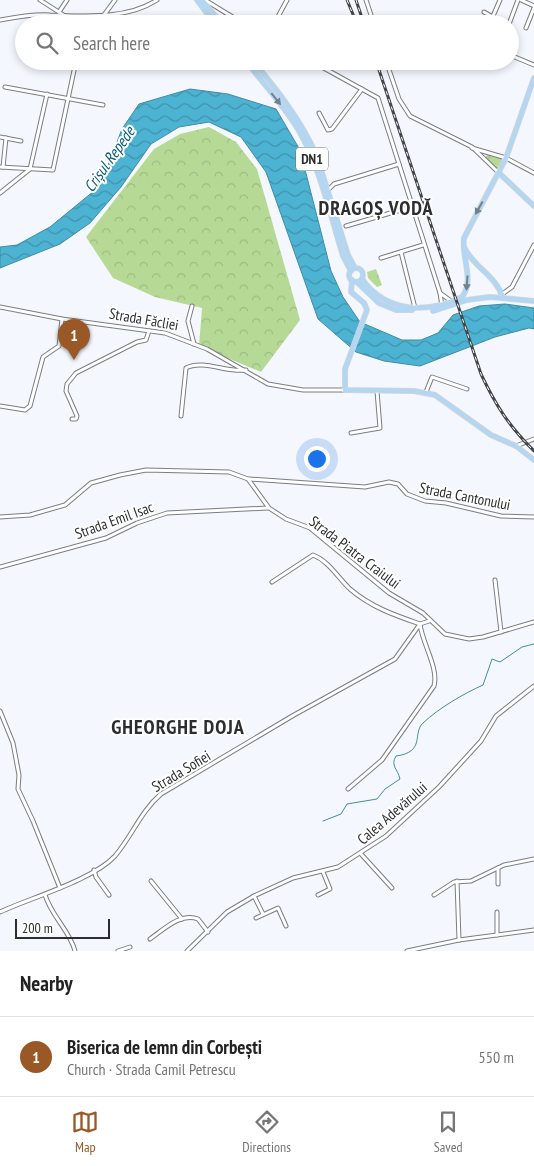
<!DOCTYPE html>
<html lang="en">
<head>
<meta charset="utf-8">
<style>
	body { margin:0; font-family:"PT Sans Narrow",sans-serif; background:#f6f6f6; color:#222 }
	.scale { position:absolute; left:15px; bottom:12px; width:95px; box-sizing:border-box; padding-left:5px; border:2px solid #2b2d2f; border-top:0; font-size:14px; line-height:18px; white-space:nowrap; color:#2b2d2f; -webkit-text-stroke:4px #fff; paint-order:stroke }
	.you { position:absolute; left:316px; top:458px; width:18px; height:18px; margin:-12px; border:4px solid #fff; border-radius:50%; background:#1a73e8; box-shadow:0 0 0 8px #1a73e833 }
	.badge { display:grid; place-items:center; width:32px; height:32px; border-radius:50%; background:#9b5827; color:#fff; font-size:16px; font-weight:700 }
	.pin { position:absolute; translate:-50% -41px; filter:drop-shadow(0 1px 2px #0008) }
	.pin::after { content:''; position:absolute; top:26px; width:18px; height:15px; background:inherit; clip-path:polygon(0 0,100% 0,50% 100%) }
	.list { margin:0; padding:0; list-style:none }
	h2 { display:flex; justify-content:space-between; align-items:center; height:65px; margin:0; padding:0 20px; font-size:21px }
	h2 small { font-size:16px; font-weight:400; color:#767676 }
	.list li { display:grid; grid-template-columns:32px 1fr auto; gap:15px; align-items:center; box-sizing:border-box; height:80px; padding:0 20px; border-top:1px solid #e0e0e0 }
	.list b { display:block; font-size:19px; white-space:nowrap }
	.list p { margin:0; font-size:16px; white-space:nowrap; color:#767676 }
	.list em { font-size:16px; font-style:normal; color:#767676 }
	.icon { flex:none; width:28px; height:28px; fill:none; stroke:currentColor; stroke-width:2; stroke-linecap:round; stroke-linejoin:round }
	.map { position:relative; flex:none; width:534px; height:951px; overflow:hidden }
	.search { position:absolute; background:#fff; box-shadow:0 2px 8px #0003; left:15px; right:15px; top:15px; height:55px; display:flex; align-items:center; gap:12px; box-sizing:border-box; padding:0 18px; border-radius:28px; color:#767676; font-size:19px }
	.sheet { height:145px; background:#fff }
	nav { display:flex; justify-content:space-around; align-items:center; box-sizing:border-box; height:70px; border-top:1px solid #e0e0e0; background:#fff; font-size:14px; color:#767676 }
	nav a { display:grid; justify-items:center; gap:2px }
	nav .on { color:#9b5827 }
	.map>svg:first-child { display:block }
</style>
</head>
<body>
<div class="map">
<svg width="534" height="951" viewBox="0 0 534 951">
	<defs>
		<pattern id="grass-tufts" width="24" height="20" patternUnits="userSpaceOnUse" patternTransform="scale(1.25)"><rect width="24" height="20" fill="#b6da96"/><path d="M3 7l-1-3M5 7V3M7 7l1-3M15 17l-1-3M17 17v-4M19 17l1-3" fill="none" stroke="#9dbb82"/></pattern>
		<pattern id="forest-crowns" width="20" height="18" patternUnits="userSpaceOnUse" patternTransform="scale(1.25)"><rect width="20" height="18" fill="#b6da96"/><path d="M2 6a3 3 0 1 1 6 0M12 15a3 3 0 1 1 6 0" fill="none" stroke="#9dbb82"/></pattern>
		<pattern id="water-waves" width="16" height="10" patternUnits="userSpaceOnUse" patternTransform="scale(1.25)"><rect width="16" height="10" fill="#4db3d3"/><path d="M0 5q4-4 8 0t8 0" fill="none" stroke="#4092ac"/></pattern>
	</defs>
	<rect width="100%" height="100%" fill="#f4f7fd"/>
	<path fill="url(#grass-tufts)" d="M488 152 506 158 499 173 485 160Z"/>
	<g fill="url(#forest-crowns)">
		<path d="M209 127 236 142 257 169 300 320 261 372 199 346 202 308 155 297 113 278 86 237 154 149 180 134Z"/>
		<path d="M376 269 382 285 377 287 368 278 367 272Z"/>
	</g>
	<path fill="url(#water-waves)" stroke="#438ba2" d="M190 89 228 94 276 109 300 150 331 271 343 297 360 322 402 340H421L438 333 453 315 479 306 505 304 534 308V329L529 328 495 337 420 366 384 361 356 352 318 319 266 172 241 137 209 122 179 127 151 144 121 187 90 223 60 244 0 268V247L17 245 50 227 100 186 122 129 139 104Z"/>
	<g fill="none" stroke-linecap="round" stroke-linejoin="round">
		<path stroke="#438ba2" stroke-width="1" d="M323 821 341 814 347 804 377 799 385 789 400 779C398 769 390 766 396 756 426 752 412 733 423 723 439 708 463 694 483 685L492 659 500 662 522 647 534 644"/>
		<g stroke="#7a7d82" stroke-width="5">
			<g id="minor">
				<path d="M40 0 65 16"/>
				<path d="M205 0 244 24"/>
				<path d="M366 0 374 24"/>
				<path d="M521 0 534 6"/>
				<path d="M59 12 67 0"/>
				<path d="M484 12 505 24"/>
				<path d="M104 15 115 0"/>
				<path d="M493 16 500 0"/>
				<path d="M0 20C16 17 34 14 50 15 85 16 126 20 157 0"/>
				<path d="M222 23 229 15"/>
				<path d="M274 24 287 0"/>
				<path d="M509 24 518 0"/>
				<path d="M526 28 534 8"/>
				<path d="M510 55 534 65"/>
				<path d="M311 61 378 98 440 293"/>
				<path d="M386 61 399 99 410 116 472 147 499 173"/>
				<path d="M5 87 103 105"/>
				<path d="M319 113 328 130 332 129 362 89"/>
				<path d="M0 137 21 141"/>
				<path d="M472 148 506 158 534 173"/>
				<path d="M0 167 53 170 76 61"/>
				<path d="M3 167 6 138"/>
				<path d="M328 190 334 184 399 164"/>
				<path d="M0 193 30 169 47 94"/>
				<path d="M346 226 411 207"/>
				<path d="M401 252 415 308"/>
				<path d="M381 258 423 245"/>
				<path d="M501 295 512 287 534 245"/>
				<path d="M192 306 188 321 194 344"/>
				<path d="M442 306 440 293 451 301"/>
				<path d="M0 307 62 319 165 333 207 349 268 384 303 390H345"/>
				<path d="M426 392 432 377 467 389"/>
				<path d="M0 406 25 410 30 406 43 357 59 346 62 319"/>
				<path d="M181 416 186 368C203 359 227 373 246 370"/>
				<path d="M72 419H76L77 416 66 391 67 384 76 373 137 342 146 340 149 331"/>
				<path d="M351 433 380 428 377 391"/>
				<path d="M516 446 534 439"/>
				<path d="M249 479 365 487 389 482 398 484 407 494 425 501 446 503 501 516 534 517"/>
				<path d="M0 517 30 515 65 505 91 483 120 475 146 470 229 472 248 479 269 508 286 519 310 528 389 593 423 613 445 634 469 639 483 637 534 622"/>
				<path d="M0 567 106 538 137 523 167 513 268 508"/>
				<path d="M495 580 501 632"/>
				<path d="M272 582 313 555C329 561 338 578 350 589 371 607 394 615 420 624 422 643 439 668 434 686L382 760 348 789"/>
				<path d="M0 711 13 743 19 775 18 789 33 821 60 888"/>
				<path d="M361 854 392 888"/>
				<path d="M94 870 96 877 109 895"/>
				<path d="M151 881 182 919"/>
				<path d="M457 881 459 940"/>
				<path d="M498 884V868"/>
				<path d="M45 895C52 917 70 931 75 951"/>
				<path d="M318 895 330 889 323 872"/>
				<path d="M434 895 454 882 471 881 504 865 534 859"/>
				<path d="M254 896 263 914"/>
				<path d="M0 912C30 898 93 880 115 856 132 836 141 811 161 794L294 715 395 659 420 624 429 621"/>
				<path d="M256 918 278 908 286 926"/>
				<path d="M497 935V912"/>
				<path d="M150 939C163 930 181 912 198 919L208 932"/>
				<path d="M118 951 130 947"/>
				<path d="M187 951 227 912 254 896 293 878 338 867 386 836 439 787 481 741 496 716 534 686"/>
				<path d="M407 951 459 940 534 930"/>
			</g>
		</g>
		<g stroke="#d5d5d5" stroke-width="6">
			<g id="major">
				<path d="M197 0 215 24"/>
				<path d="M202 0 222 24"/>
				<path d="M246 61C263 83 283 105 298 129 320 167 330 214 343 256L351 271"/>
				<path d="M253 61C278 91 300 119 316 154L348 255 355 268"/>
				<path d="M499 173 534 206"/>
				<path d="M464 247C473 267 496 275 503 298"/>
				<circle cx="356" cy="275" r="7"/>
				<path d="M362 279C386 313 428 314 462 297 475 280 461 257 464 238L506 158 534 78"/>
				<path d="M352 280 351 292 364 303 367 310 345 369V390L414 391 435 395 491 435 516 446 534 460"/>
				<path d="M357 282 379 303 396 310H412"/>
				<path d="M433 311 467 300 490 297 534 301"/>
			</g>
		</g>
		<use href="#minor" stroke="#fff" stroke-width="3"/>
		<use href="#major" stroke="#b3d6f3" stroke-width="4.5"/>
		<g stroke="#434548" stroke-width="3">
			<g id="rail">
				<path d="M347 0 357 24"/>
				<path d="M356 0 363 21"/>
				<path d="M376 61 481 374C496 406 509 426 534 451"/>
			</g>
		</g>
		<use href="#rail" stroke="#fff" stroke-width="1" stroke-dasharray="4" stroke-linecap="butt"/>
	</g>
	<defs><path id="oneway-solid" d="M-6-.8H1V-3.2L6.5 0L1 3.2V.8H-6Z" transform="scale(1.25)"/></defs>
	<g fill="#6f8291">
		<use href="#oneway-solid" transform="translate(276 99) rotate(51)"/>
		<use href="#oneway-solid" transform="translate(479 208) rotate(119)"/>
		<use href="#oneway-solid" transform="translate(467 283) rotate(94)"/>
	</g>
	<g text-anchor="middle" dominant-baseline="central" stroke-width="4" stroke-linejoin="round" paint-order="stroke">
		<rect fill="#fff" stroke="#6b6c6d" stroke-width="1" x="296" y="147.5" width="32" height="23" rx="4"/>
		<g font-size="14" font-weight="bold" fill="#2b2d2f">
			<text x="312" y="159">DN1</text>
		</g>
		<g font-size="15" fill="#2b2d2f" stroke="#fff">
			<text transform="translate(144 319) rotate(10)">Strada Făcliei</text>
			<text transform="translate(465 496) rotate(11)">Strada Cantonului</text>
			<text transform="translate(114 520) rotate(-20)">Strada Emil Isac</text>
			<text transform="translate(355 552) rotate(37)">Strada Piatra Craiului</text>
			<text transform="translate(181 771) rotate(-31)">Strada Sofiei</text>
			<text transform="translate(392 813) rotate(-41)">Calea Adevărului</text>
		</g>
		<g font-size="16" font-style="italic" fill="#055e74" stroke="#fff">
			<text transform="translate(109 159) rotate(-55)">Crișul Repede</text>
		</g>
		<g font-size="20" font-weight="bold" letter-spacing="1" fill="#2b2d2f" stroke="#fff">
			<text x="376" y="208">DRAGOȘ VODĂ</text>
			<text x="178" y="727">GHEORGHE DOJA</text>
		</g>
	</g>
</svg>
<div class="scale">200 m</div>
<div class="you"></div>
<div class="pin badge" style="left:74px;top:360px">1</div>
<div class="search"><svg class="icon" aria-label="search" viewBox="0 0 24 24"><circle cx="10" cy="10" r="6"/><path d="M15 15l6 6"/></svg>Search here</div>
</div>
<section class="sheet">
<h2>Nearby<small></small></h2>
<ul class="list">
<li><span class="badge">1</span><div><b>Biserica de lemn din Corbești</b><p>Church · Strada Camil Petrescu</p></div><em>550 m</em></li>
</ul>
</section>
<nav>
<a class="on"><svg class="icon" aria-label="map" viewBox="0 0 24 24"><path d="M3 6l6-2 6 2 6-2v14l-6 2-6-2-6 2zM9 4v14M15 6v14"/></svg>Map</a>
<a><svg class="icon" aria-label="directions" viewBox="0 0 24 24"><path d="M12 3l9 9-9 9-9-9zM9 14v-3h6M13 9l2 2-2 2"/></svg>Directions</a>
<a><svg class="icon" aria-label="saved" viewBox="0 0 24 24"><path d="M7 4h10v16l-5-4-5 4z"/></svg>Saved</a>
</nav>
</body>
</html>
